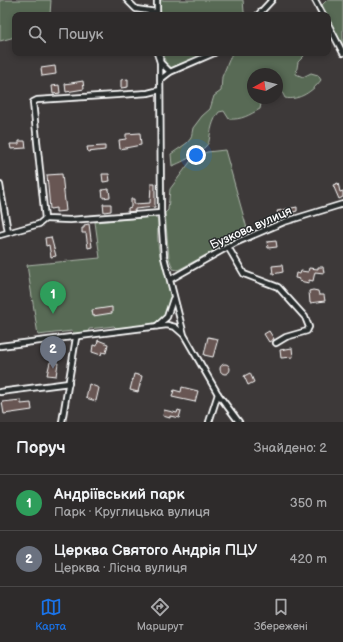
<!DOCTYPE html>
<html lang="uk">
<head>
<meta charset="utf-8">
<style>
	body { margin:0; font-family:"Balsamiq Sans",sans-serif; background:#363333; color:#f1f3f6 }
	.compass { position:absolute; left:247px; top:68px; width:36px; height:36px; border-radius:50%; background:#2e2b2b; box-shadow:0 2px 6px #0003; rotate:262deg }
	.you { position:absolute; left:196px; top:155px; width:14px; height:14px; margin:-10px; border:3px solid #fff; border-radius:50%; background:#1a73e8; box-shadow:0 0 0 6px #1a73e833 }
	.badge { display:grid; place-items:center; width:26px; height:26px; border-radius:50%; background:#1a73e8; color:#fff; font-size:13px; font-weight:700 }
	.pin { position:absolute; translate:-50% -33px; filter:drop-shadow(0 1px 2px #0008) }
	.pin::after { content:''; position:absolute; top:21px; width:14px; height:12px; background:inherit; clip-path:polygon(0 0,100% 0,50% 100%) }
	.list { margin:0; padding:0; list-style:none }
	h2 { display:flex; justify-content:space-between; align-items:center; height:52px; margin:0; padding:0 16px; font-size:17px }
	h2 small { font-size:13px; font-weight:400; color:#a7a7a9 }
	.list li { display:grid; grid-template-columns:26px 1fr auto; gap:12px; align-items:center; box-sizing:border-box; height:56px; padding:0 16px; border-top:1px solid #494747 }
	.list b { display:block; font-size:15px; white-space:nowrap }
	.list p { margin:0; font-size:13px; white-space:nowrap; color:#a7a7a9 }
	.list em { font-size:13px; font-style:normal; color:#a7a7a9 }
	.icon { flex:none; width:22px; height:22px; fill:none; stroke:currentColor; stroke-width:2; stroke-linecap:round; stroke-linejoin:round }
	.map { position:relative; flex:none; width:343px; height:422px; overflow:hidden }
	.search { position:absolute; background:#2e2b2b; box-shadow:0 2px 6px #0003; left:12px; right:12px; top:12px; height:44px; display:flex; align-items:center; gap:10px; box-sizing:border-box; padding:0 14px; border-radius:8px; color:#a7a7a9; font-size:15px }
	.sheet { height:164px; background:#2e2b2b }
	nav { display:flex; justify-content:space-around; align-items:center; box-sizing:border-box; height:56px; border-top:1px solid #494747; background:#2e2b2b; font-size:11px; color:#a7a7a9 }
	nav a { display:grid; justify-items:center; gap:2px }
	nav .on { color:#1a73e8 }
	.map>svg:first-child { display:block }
</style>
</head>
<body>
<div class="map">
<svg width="343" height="422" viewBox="0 0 343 422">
	<rect width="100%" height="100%" fill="#3d3939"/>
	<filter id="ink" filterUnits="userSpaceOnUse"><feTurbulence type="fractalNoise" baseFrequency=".025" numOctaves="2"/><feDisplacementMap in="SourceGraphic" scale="8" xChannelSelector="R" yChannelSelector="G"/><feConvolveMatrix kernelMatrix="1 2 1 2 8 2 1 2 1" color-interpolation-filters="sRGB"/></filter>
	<g filter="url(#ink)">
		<g fill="#586b54" stroke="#acb5aa">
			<path d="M0 0H51L50 15H15V37L0 41Z"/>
			<path d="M160 0H243L244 12 247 15H161Z"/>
			<path d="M327 0H343V46L322 5Z"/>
			<path d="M164 53H206L173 69 165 62Z"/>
			<path d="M232 53H302L304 56 298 62 296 74 303 77 311 73 318 75 321 80C313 91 299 101 285 98L282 92H277V74H253V98H262L260 109C249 115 242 120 229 119L224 111 219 112C212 121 211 130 209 141 208 149 181 163 172 166L171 154 187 143 191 138 193 128 202 116 210 109 214 96 221 91 222 77Z"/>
			<path d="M225 150 248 232 178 270 173 269 169 258 165 213 168 210 170 189 193 158 207 152Z"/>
			<path d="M154 217 158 220C158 231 157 241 159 251 163 272 184 309 156 322 145 327 129 327 117 329L114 326 89 329 88 333 75 335 72 331 38 335 27 265 100 258 95 222Z"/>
		</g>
		<g fill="#685652" stroke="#fff">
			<path d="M55 66 56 74 42 76 41 68Z"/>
			<path d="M128 79V87L121 88V80Z"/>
			<path d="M83 81 84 89 66 92 65 84Z"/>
			<path d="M59 85 60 93 53 94 52 86Z"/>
			<path d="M140 133 141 145 120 149 119 140 126 139V134Z"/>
			<path d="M19 141H25L26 148 11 149 10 144H19Z"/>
			<path d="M105 146V150L88 152 87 147Z"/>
			<path d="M62 174 66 211 56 212V208L50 209 47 175Z"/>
			<path d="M102 174H109L110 181 103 182Z"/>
			<path d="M338 183 340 192 343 191V197L339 199 333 185Z"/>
			<path d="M151 184H155V207L135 209V211L128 212V208L131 207V199H134V204L150 203Z"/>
			<path d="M109 189 110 197 103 198 102 190Z"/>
			<path d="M103 204H111V211L104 212Z"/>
			<path d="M297 207V211L279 216 277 211Z"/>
			<path d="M89 224 92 247 88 248 86 233H82V228H84V225Z"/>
			<path d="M51 237 56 256 51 257 49 245 46 246 45 238Z"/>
			<path d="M276 241 277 247 268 248 267 242Z"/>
			<path d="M282 265 283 272 273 274 272 266Z"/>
			<path d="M318 267H323L324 273 315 272 313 281 309 280V283L299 281 300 279 295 278 296 273 300 274 301 271 308 272 309 268 318 269Z"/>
			<path d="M313 290 318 291 319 295H324L325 301 310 303 309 291Z"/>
			<path d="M112 307V313L93 316 92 310Z"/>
			<path d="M269 331 274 339 269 342 264 334Z"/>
			<path d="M208 337 218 339 213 357 204 355Z"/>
			<path d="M98 340 108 344 106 353 102 352 101 355 92 352 93 345 97 346Z"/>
			<path d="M292 348 293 357 281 358 280 350Z"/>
			<path d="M50 362 58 363 56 376 47 375Z"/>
			<circle cx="225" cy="369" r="5"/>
			<path d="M250 373 254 382 248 385 244 376Z"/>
			<path d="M134 374 142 376 138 392 130 390Z"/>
			<path d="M89 384 99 388 96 401 86 398Z"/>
			<path d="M182 387 198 391 195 402 172 397 174 390 181 392Z"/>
			<path d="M21 400V404L31 403 32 410 4 414 2 402Z"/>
			<path d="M164 410 177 413 178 410 181 411 179 418 170 416V418L163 416Z"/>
		</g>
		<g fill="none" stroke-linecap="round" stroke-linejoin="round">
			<g stroke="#fff" stroke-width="8">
				<g id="minor">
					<path d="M127 0 136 9 156 12"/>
					<path d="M315 0 323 15"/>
					<path d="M157 14V0"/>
					<path d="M258 15 272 0"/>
					<path d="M328 24 343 53"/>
					<path d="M157 53 160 62 170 72"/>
					<path d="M160 53 161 213 164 257 184 335 218 394 239 422"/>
					<path d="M161 79 170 72 214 53"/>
					<path d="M160 90 148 93 37 100 33 102 45 219 70 220 161 213"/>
					<path d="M0 185 8 232"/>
					<path d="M0 235 39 224 45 219"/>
					<path d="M228 247 244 274 278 287 305 317 309 327 307 331 286 337 276 343"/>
					<path d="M171 279 235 243 284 222 343 204"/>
					<path d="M157 326 167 317 173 299"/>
					<path d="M0 346 167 325 175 327 183 334"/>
					<path d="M0 392 69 383"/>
					<path d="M62 422 76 338"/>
					<path d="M209 422 218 394"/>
				</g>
			</g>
			<use href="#minor" stroke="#2a2d2e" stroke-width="4.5"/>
		</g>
	</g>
	<g text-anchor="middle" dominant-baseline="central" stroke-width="3" stroke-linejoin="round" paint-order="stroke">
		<g font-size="12" fill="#fff" stroke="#2a2d2e">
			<text transform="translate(251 228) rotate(-24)">Бузкова вулиця</text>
		</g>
	</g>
</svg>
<svg class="compass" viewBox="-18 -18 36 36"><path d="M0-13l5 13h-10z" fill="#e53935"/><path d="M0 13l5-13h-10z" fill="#a7a7a9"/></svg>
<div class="you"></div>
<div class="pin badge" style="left:53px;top:314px;background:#2e9e5b">1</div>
<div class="pin badge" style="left:53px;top:369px;background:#6b7280">2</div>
<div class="search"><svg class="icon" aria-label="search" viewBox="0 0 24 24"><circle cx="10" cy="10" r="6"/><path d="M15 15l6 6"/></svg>Пошук</div>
</div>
<section class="sheet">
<h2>Поруч<small>Знайдено: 2</small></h2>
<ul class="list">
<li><span class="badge" style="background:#2e9e5b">1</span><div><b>Андріївський парк</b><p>Парк · Круглицька вулиця</p></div><em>350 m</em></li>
<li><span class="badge" style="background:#6b7280">2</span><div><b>Церква Святого Андрія ПЦУ</b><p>Церква · Лісна вулиця</p></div><em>420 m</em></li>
</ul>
</section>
<nav>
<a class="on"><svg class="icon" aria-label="map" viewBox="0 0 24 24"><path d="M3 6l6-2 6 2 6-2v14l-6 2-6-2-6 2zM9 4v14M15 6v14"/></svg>Карта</a>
<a><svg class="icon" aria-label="directions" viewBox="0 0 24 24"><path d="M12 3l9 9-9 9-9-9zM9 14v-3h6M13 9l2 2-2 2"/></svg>Маршрут</a>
<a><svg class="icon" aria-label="saved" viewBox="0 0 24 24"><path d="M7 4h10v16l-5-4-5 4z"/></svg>Збережені</a>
</nav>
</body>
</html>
